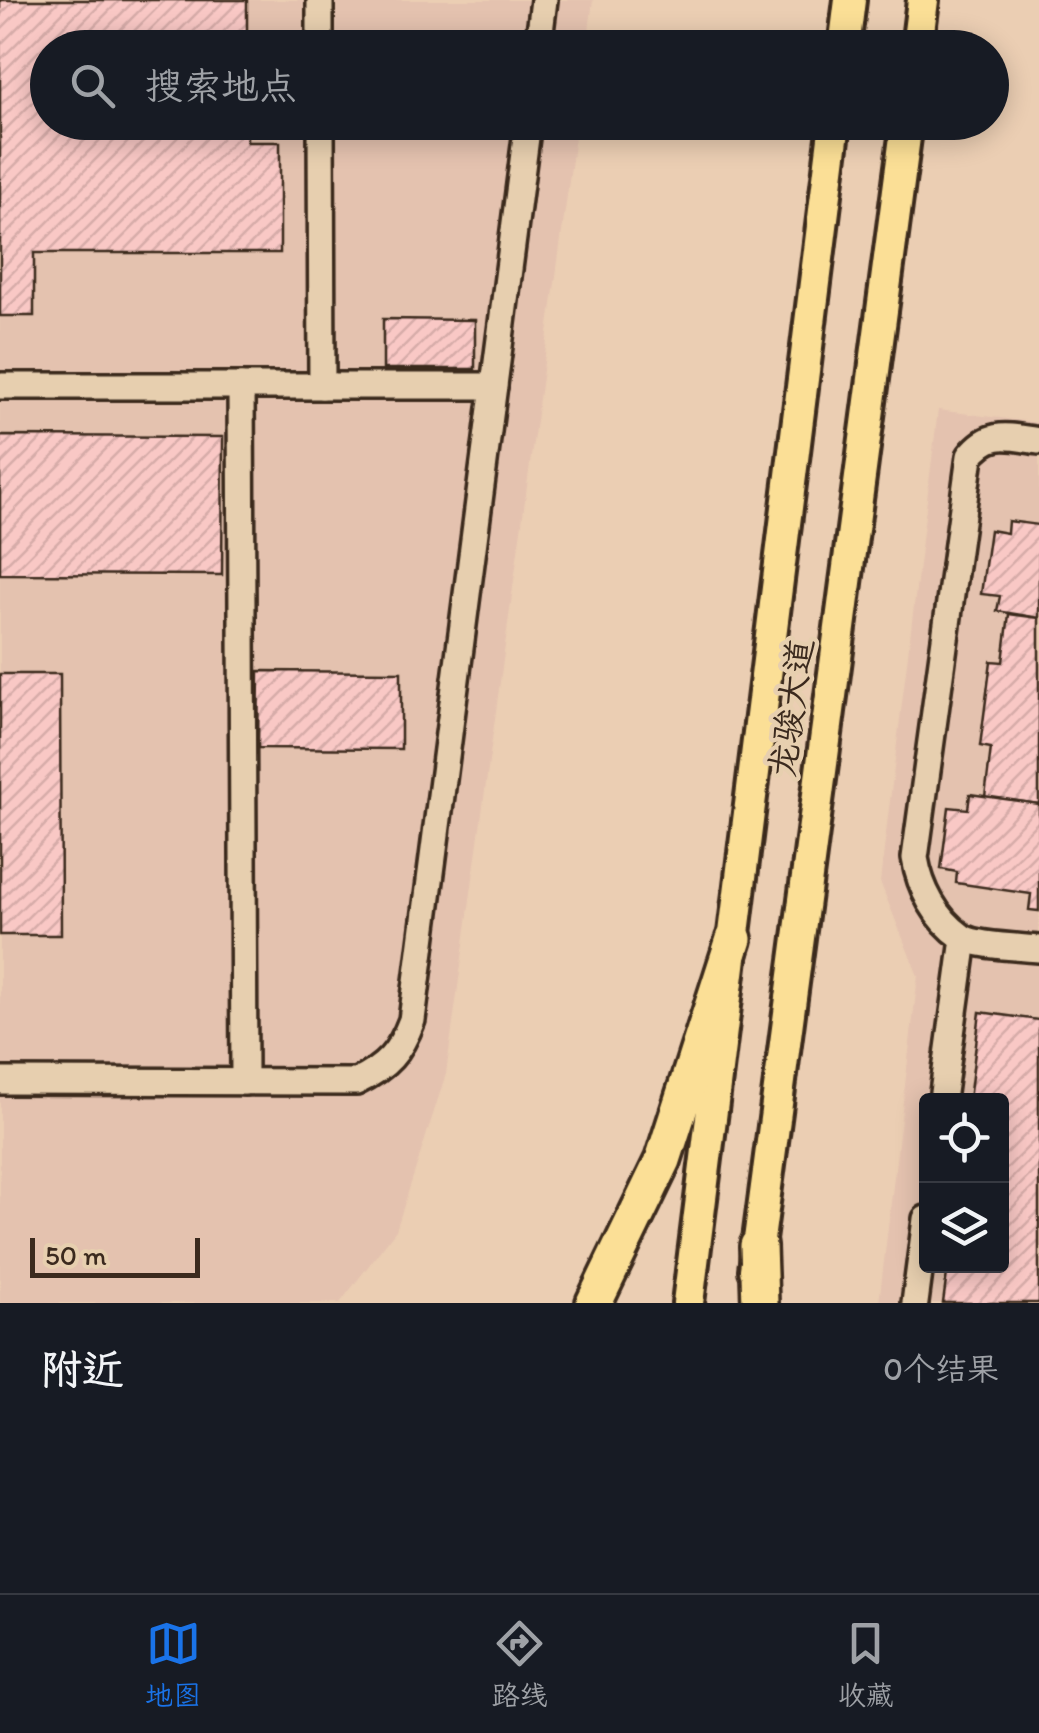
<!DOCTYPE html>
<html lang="zh">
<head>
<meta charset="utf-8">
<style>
	body { margin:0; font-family:Itim,"LXGW WenKai TC",sans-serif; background:#242831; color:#f1f3f6 }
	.controls { position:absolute; right:30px; bottom:30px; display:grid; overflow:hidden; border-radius:10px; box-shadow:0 5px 25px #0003 }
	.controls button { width:90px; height:90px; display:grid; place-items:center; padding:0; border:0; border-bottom:2px solid #363941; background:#171b24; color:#f1f3f6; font:50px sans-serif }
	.scale { position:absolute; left:30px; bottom:25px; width:170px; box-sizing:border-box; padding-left:10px; border:5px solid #3b2a1e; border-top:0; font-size:28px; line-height:35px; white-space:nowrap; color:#3b2a1e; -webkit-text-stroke:8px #e7cfaf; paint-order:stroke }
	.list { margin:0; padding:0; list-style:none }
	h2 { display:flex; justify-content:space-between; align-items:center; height:130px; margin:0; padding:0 40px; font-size:42px }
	h2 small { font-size:32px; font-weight:400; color:#9ea1a6 }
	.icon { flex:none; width:55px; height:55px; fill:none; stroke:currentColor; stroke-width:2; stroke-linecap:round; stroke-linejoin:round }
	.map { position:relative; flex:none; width:1039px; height:1303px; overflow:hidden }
	.search { position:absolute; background:#171b24; box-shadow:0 5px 25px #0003; left:30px; right:30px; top:30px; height:110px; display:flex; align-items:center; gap:25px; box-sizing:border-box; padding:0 35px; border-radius:55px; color:#9ea1a6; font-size:38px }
	.sheet { height:290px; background:#171b24 }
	nav { display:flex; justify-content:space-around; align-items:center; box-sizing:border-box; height:140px; border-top:2px solid #363941; background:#171b24; font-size:28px; color:#9ea1a6 }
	nav a { display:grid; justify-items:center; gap:5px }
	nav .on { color:#1a73e8 }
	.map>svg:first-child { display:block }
</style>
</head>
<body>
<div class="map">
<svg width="1039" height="1303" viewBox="0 0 1039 1303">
	<defs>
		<pattern id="building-hatch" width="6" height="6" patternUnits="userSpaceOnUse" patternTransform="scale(2.5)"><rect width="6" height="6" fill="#f9c8c5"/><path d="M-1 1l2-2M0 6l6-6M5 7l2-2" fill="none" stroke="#d6aca9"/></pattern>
	</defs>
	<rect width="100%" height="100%" fill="#ebceb3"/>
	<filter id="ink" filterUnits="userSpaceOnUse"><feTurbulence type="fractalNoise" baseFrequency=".01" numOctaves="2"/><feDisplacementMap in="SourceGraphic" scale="20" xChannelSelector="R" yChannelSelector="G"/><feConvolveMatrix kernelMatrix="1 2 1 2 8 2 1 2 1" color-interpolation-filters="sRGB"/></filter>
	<g filter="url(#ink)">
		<g fill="#e4c2af" fill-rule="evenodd">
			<path d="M0 0H593L587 47 48 48V122L577 123 446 1074 396 1230 340 1303H0Z"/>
			<path d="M938 410 1039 423V1303H879L918 976 880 882ZM926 1100H1002V1266H926Z"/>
		</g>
		<g fill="url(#building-hatch)" stroke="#3b2a1e" stroke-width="2.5">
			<path d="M0 0H247V48H48V122H247V142H280V253H34V316H0Z"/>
			<path d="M383 319 475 320V369H383Z"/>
			<path d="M0 436 223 437 222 575 0 574Z"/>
			<path d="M1008 521 1039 525V618L997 611 1000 596 981 594 990 530 1007 533Z"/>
			<path d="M1009 614 1039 618V804L985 797 991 748 980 746 991 661 1003 662Z"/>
			<path d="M259 671 401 672V749L258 748Z"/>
			<path d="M0 674H60L61 935H0Z"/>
			<path d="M970 794 1039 804V911L1029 910 1031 894 956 883 957 872 941 869 949 807 968 809Z"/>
			<path d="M980 1012 1039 1020V1303H943L948 1266H1002V1100H969Z"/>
		</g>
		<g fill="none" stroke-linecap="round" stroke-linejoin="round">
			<g stroke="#3b2a1e" stroke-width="32">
				<g id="minor">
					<path d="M320 0V48"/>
					<path d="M538 48 544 0"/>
					<path d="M321 122 322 386"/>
					<path d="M0 386H494"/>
					<path d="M241 386 244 1082"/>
					<path d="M1039 441C1009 437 991 429 970 456L915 858C920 888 936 919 962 937 975 946 1021 947 1039 949"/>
					<path d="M0 1081 356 1082C387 1067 400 1052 412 1020L528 122"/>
					<path d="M942 1100 964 939"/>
					<path d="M915 1303 926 1219"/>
				</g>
			</g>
			<g stroke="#3b2a1e" stroke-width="38">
				<g id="major">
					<path d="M844 48 850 0"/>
					<path d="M917 48 923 0"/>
					<path d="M755 1270 907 122"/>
					<path d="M688 1303 835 122"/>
				</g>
			</g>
			<g stroke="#3b2a1e" stroke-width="42">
				<g id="highway">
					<path d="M758 1246 760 1303"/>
					<path d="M594 1303 663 1160 734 939"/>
				</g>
			</g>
			<use href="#minor" stroke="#e7cfaf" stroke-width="25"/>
			<use href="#major" stroke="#fbdf96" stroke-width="30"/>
			<use href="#highway" stroke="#fbdf96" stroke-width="35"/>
		</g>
	</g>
	<g text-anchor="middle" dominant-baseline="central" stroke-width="9" stroke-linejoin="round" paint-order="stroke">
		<g font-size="35" fill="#3b2a1e" stroke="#e7cfaf">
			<text transform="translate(791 708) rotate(-82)">龙骏大道</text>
		</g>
	</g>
</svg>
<div class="controls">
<button><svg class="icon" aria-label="locate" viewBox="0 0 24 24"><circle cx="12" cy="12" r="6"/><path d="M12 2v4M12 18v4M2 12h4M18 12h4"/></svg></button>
<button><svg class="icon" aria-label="layers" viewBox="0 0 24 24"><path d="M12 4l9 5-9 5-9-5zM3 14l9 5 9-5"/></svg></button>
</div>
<div class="scale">50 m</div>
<div class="search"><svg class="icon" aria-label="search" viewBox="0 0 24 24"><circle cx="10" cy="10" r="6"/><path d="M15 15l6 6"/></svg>搜索地点</div>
</div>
<section class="sheet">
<h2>附近<small>0个结果</small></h2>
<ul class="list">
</ul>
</section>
<nav>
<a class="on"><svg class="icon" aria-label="map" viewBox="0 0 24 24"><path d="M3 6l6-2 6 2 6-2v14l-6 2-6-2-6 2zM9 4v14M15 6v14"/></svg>地图</a>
<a><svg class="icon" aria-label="directions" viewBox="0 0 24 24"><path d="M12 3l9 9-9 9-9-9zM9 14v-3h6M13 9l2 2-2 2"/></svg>路线</a>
<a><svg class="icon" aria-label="saved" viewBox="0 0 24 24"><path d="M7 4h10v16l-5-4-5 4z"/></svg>收藏</a>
</nav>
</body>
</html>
